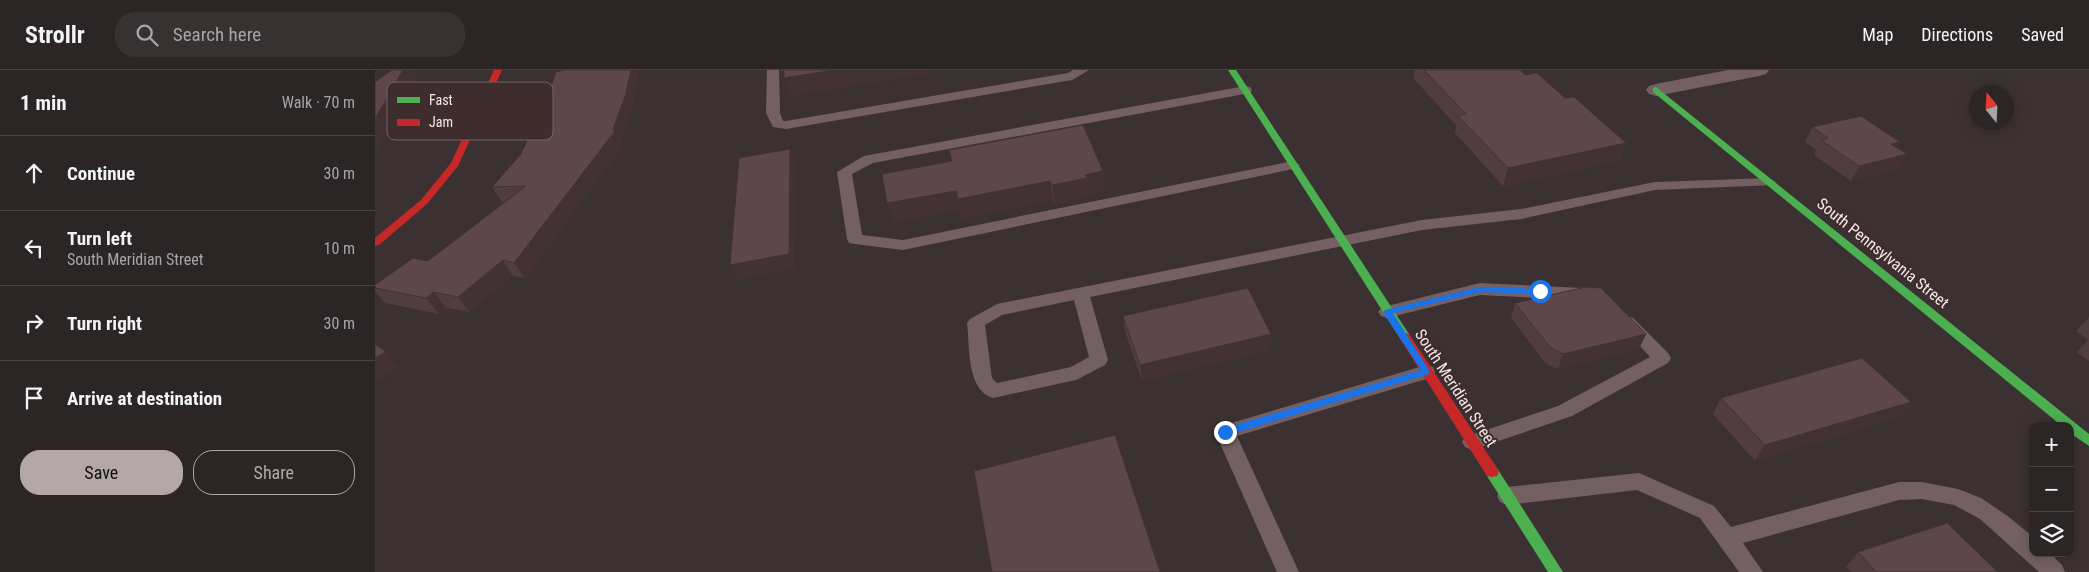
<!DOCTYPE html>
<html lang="en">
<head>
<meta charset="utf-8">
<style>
	body { margin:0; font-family:"Roboto Condensed",sans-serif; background:#383132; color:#f1f3f6 }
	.controls { position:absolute; right:15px; bottom:15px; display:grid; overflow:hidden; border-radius:10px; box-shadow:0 2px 12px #0003 }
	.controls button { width:45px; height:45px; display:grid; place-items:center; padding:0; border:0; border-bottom:1px solid #484243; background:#2c2526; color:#f1f3f6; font:25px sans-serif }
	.compass { position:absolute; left:1594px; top:15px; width:45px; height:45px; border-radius:50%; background:#2c2526; box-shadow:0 2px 12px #0003; rotate:342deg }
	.stop { position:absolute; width:15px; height:15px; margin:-11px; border:4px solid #1a73e8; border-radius:50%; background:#fff }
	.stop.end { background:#1a73e8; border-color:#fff; box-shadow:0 1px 5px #0008 }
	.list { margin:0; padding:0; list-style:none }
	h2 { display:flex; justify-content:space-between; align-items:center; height:65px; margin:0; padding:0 20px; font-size:21px }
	h2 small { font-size:16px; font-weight:400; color:#a6a5a7 }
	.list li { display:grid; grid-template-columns:32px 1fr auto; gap:15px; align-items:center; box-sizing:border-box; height:75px; padding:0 20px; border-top:1px solid #484243 }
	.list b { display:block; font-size:19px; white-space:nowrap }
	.list p { margin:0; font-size:16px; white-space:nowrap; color:#a6a5a7 }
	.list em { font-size:16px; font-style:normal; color:#a6a5a7 }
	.actions { display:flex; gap:10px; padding:15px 20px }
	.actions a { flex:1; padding:11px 0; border:1px solid #b3a7a8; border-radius:20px; text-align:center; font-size:18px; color:#b3a7a8 }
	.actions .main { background:#b3a7a8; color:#111 }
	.icon { flex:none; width:28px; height:28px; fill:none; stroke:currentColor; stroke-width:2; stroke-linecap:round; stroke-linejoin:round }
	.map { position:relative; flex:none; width:1714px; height:502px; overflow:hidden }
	header { display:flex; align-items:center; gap:30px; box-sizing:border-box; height:70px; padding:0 25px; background:#2c2526; border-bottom:1px solid #484243 }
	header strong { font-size:24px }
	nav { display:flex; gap:28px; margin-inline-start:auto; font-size:18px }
	.search { width:350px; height:45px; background:#383132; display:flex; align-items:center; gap:12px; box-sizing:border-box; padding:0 18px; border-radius:20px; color:#a6a5a7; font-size:19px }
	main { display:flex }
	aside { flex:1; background:#2c2526 }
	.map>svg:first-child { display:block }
</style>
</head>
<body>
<header>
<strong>Strollr</strong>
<div class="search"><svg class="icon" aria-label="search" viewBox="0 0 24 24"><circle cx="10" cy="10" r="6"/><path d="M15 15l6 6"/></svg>Search here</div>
<nav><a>Map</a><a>Directions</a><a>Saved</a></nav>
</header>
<main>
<aside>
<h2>1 min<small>Walk · 70 m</small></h2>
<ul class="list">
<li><svg class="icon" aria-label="ahead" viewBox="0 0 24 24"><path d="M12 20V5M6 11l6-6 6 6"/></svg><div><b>Continue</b></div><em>30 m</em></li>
<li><svg class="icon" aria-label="left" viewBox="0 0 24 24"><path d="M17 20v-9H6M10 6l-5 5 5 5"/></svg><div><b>Turn left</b><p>South Meridian Street</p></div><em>10 m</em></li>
<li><svg class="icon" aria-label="right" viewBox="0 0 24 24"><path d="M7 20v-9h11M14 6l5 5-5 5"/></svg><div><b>Turn right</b></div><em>30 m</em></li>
<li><svg class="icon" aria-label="arrive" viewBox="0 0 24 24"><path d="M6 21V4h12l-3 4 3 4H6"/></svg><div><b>Arrive at destination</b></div></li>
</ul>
<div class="actions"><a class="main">Save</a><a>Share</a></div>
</aside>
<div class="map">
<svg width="1714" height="502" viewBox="0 0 1714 502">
	<rect width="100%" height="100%" fill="#3b3132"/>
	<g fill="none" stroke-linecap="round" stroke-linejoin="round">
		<g fill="#746062" fill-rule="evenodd">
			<path d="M392 0H404L405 43 408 51H411L693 3 698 0H714L697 10 411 59 398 57 391 43Z"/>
			<path d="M870 16 875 17 877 20 875 23 498 93 477 104 487 165 528 170 918 91 925 95 923 98 528 180 480 174 474 173 472 169 462 102 489 86Z"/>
			<path d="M1394 108 1401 112 1399 115 1280 120 1146 149 1047 160 715 227 733 290 730 295 701 310 618 328C591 320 595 276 592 253L595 249 622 234 1047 150 1146 139 1280 112ZM699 230 714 287 696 297 622 313 617 308 610 255 627 245Z"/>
			<path d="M1105 213 1207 218 1213 220 1215 224 1213 228 1207 230 1105 225 1012 248 1006 246 1003 242 1006 238 1012 236Z"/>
			<path d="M1252 246 1258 248 1293 283 1296 288 1293 293 1197 346 1097 380 1090 377 1087 372 1090 367 1183 336 1275 287 1243 252 1246 248Z"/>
			<path d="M1051 295 1058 297 1060 302 1058 307 862 366 924 502H902L840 362 843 357Z"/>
			<path d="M1264 403 1339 436 1356 457 1524 412H1547L1583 419 1606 428 1634 447 1658 467V483H1675L1687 495 1690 502H1664L1605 449 1579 435 1547 429 1524 430 1368 473 1388 502H1364L1325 448 1262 420 1132 435 1125 432 1122 426 1125 420 1132 417Z"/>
		</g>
		<path fill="#746062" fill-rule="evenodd" d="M1353 0H1394L1391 4 1384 6 1281 26 1274 24 1271 20 1274 16 1281 14Z"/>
		<g fill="#4caf50" fill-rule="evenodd">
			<path d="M853 0H861L1034 264 1036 267 1034 270H1026Z"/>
			<path d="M1281 17 1714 364V376L1695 363V356H1687L1278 22V18Z"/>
			<path d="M1117 397 1122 398 1188 502H1173L1112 406 1110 402 1112 398Z"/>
		</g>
		<g fill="#c62828" fill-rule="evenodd">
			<path d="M119 0H127L83 96 52 134 4 175 0 176V168L46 130 76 93Z"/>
			<path d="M1030 263 1034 264 1122 398 1124 402 1122 406 1117 407 1112 406 1024 267Z"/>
		</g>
	</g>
	<g fill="#513d40">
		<path d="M1040 0H1145L1246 90 1128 116 1080 63 1081 55 1038 8Z"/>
		<path d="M189 1 257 41 246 72 248 76 150 208 138 206 95 242 71 238 64 244 10 233 0 221V215L53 191 131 132H127L117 117 146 84 163 56Z"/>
		<path d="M1437 57 1525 72 1522 78 1532 84 1523 99 1476 111 1439 85 1441 80 1430 72Z"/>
		<path d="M728 101 730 120 714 124V127L680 134 678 130 587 148 585 140 518 152 512 133Z"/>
		<path d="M1140 233 1271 264 1264 279 1183 299 1171 294 1136 248Z"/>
		<path d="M748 246 896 264V280L767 311 750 261Z"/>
		<path d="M1714 247V291L1702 282 1713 270 1701 261Z"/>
		<path d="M1346 328 1536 332 1524 347 1380 391 1338 344Z"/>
		<path d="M1483 482 1623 502H1476L1471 497Z"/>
	</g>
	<g fill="#423234">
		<path d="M28 0H45L0 83V49Z"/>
		<path d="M256 0H265L257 41 246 72 248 76 150 208 139 193Z"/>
		<path d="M460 0H557L558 3 416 26 409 8Z"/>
		<path d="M1525 72 1517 86 1516 74Z"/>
		<path d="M1251 73 1246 90 1128 116 1133 98Z"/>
		<path d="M415 79 421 94 420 199 362 210 355 195Z"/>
		<path d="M1532 84 1523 99 1476 111 1484 96Z"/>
		<path d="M728 101 730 120 714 124V127L680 134 677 115 710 105Z"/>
		<path d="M675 111 678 130 587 148 583 129Z"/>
		<path d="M581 121 585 140 518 152 512 133Z"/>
		<path d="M128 190 138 206 95 242 83 227Z"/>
		<path d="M59 222 71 238 64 244 51 228Z"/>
		<path d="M896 264V280L767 311 765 295Z"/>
		<path d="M1271 264 1264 279 1183 299 1188 284Z"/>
		<path d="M11 282 24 298 0 312V288Z"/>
		<path d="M1536 332 1524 347 1380 391 1390 375Z"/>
	</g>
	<g fill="#5e474a" stroke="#423234">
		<path d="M17 0H28L0 49V12Z"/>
		<path d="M190 0H256L250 27 238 59 240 61 139 193 128 190 83 227 59 222 51 228 0 218V215L38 188 53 191 151 116 117 117 146 84 159 56H163L181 2Z"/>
		<path d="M409 0H460L409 8Z"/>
		<path d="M1049 0H1145L1150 5 1162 3 1190 28 1199 27 1251 73 1133 98 1083 46 1091 44Z"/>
		<path d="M1486 46 1525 72 1516 74 1532 84 1484 96 1446 70 1453 68 1437 57Z"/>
		<path d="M708 55 728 101 710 105 712 108 677 115 675 111 583 129 581 121 512 133 507 104 577 91 574 80Z"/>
		<path d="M415 79 414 184 355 195 364 88Z"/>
		<path d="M1211 217 1226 218 1271 264 1188 284 1176 278 1140 233Z"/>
		<path d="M873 218 896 264 765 295 748 246Z"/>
		<path d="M0 274 11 282 0 288Z"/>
		<path d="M1487 288 1536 332 1390 375 1346 328Z"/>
		<path d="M740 365 785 502H617L599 401Z"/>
		<path d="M1572 453 1623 502H1501L1483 482Z"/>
	</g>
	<path fill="#1a73e8" d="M1105 217 1165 219 1169 221 1165 224 1105 222 1018 243 1054 300V304L850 366 847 365V359L850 358 1046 300 1008 242 1010 240Z"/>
	<g text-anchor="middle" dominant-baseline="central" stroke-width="4" stroke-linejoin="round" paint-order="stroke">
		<g font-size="16" fill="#f3e7e7" stroke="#3f2d2e">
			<text transform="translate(1508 183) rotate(39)">South Pennsylvania Street</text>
			<text transform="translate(1081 318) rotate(57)">South Meridian Street</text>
		</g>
	</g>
	<rect x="12" y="12" width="166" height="58" rx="8" fill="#3f2d2e" stroke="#756566" stroke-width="1"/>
	<rect x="22" y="27" width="23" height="6" fill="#4caf50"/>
	<rect x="22" y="49" width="23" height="7" fill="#c62828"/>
	<g font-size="14" fill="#f3e7e7">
		<text x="54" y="35">Fast</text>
		<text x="54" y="57">Jam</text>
	</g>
</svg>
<div class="controls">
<button>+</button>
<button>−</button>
<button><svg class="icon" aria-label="layers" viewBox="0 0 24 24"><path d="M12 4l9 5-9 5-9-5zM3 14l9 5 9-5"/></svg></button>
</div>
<svg class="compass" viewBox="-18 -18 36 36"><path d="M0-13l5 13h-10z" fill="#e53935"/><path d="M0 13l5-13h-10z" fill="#a6a5a7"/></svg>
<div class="stop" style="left:1165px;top:221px"></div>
<div class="stop end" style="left:850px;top:362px"></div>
</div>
</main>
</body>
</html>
